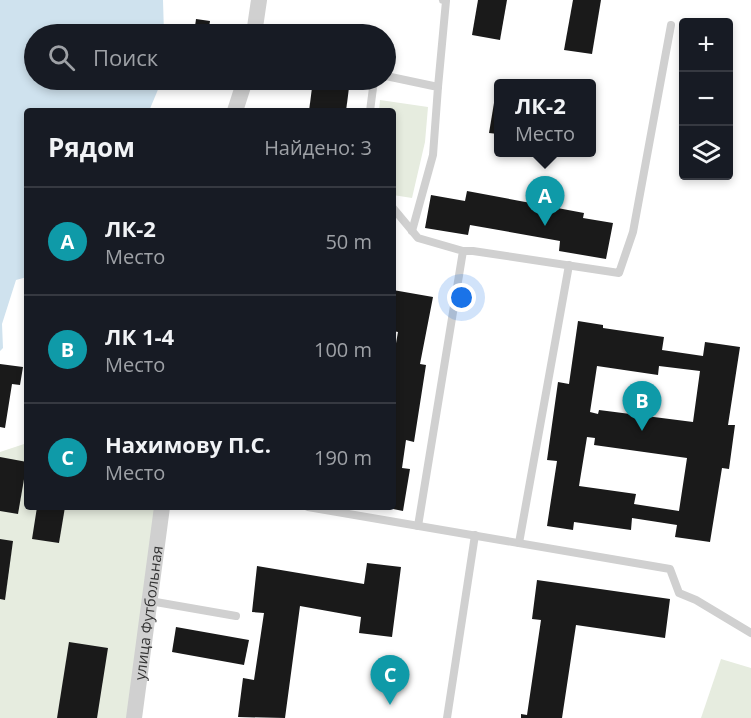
<!DOCTYPE html>
<html lang="ru">
<head>
<meta charset="utf-8">
<style>
	body { margin:0; font-family:"Open Sans",sans-serif; background:#20242c; color:#f1f3f6 }
	.controls { position:absolute; right:18px; top:18px; display:grid; overflow:hidden; border-radius:6px; box-shadow:0 3px 9px #0003 }
	.controls button { width:54px; height:54px; display:grid; place-items:center; padding:0; border:0; border-bottom:2px solid #363941; background:#171b24; color:#f1f3f6; font:30px sans-serif }
	.you { position:absolute; left:462px; top:298px; width:21px; height:21px; margin:-15px; border:4px solid #fff; border-radius:50%; background:#1a73e8; box-shadow:0 0 0 9px #1a73e833 }
	.badge { display:grid; place-items:center; width:39px; height:39px; border-radius:50%; background:#8c9099; color:#fff; font-size:20px; font-weight:700 }
	.pin { position:absolute; translate:-50% -50px; filter:drop-shadow(0 2px 3px #0008) }
	.pin::after { content:''; position:absolute; top:32px; width:21px; height:18px; background:inherit; clip-path:polygon(0 0,100% 0,50% 100%) }
	.popup { position:absolute; left:494px; top:79px; width:102px; height:78px; box-sizing:border-box; display:grid; place-content:center; border-radius:6px; background:#171b24; filter:drop-shadow(0 2px 4px #0005); font-size:20px; white-space:nowrap; color:#9ea1a6 }
	.popup b { font-size:22px; color:#f1f3f6 }
	.popup::after { content:''; position:absolute; left:50%; top:100%; margin-left:-12px; border:12px solid transparent; border-top-color:#171b24 }
	.list { margin:0; padding:0; list-style:none }
	h2 { display:flex; justify-content:space-between; align-items:center; height:78px; margin:0; padding:0 24px; font-size:26px }
	h2 small { font-size:20px; font-weight:400; color:#9ea1a6 }
	.list li { display:grid; grid-template-columns:39px 1fr auto; gap:18px; align-items:center; box-sizing:border-box; height:108px; padding:0 24px; border-top:2px solid #363941 }
	.list b { display:block; font-size:22px; white-space:nowrap }
	.list p { margin:0; font-size:20px; white-space:nowrap; color:#9ea1a6 }
	.list em { font-size:20px; font-style:normal; color:#9ea1a6 }
	.icon { flex:none; width:33px; height:33px; fill:none; stroke:currentColor; stroke-width:2; stroke-linecap:round; stroke-linejoin:round }
	.map { position:relative; flex:none; width:751px; height:718px; overflow:hidden }
	.search { position:absolute; background:#171b24; box-shadow:0 3px 9px #0003; left:24px; top:24px; width:372px; height:66px; display:flex; align-items:center; gap:15px; box-sizing:border-box; padding:0 21px; border-radius:33px; color:#9ea1a6; font-size:22px }
	.panel { position:absolute; background:#171b24; box-shadow:0 3px 9px #0003; left:24px; top:108px; width:372px; height:402px; border-radius:6px }
	.map>svg:first-child { display:block }
</style>
</head>
<body>
<div class="map">
<svg width="751" height="718" viewBox="0 0 751 718">
	<rect width="100%" height="100%" fill="#fff"/>
	<g fill="#e6ecdf">
		<path d="M380 100 428 107 425 142 412 198 393 195V111H379Z"/>
		<path d="M27 443V507H155L127 718H0V452Z"/>
		<path d="M721 659 751 668V718H701Z"/>
	</g>
	<path fill="#cfe2ee" d="M0 0H163L164 34H34V80H162L149 111H27V277L16 280 2 324 3 348 0 351Z"/>
	<g fill="#1a1a1a" fill-rule="evenodd">
		<path d="M478 0H507L500 40 472 35Z"/>
		<path d="M573 0H601L592 54 564 50Z"/>
		<path d="M196 19 210 21 208 34H194Z"/>
		<path d="M189 80H212L213 87 190 89Z"/>
		<path d="M313 80H350L346 111H309Z"/>
		<path d="M496 91H498V134L489 133Z"/>
		<path d="M467 191 584 213 583 218 613 223 606 259 559 251 560 241 470 225 468 235 425 228 431 195 465 201Z"/>
		<path d="M393 290 433 297 420 364 426 365 414 442 406 440 402 468 410 469 403 511 393 509V360L398 332 393 331Z"/>
		<path d="M578 321 603 325V328L664 337 662 350 703 356 705 342 740 347 728 425H735L729 469 722 468 710 542 675 537 677 525 632 518 631 530 574 522 573 530 547 526 557 461 547 460 558 382 569 384ZM597 366 658 375 659 366 700 371 693 422 599 410 598 414 590 412ZM587 437 595 438 594 445 687 458 679 511 634 504 636 494 579 486Z"/>
		<path d="M0 364 23 367 20 385 12 384 5 428 0 427Z"/>
		<path d="M0 457 27 462 18 514 0 511Z"/>
		<path d="M37 507H65L59 543 32 539Z"/>
		<path d="M0 539 13 541 5 600 0 599Z"/>
		<path d="M367 563 401 567 392 637 359 633 361 617 300 606 285 718 238 717 243 678 254 680 264 613 252 612 257 566 364 584Z"/>
		<path d="M537 580 670 599 665 638 576 625 562 718H521V714L527 715 541 620 532 619Z"/>
		<path d="M176 627 249 640 244 665 172 652Z"/>
		<path d="M69 642 108 648 97 718H57Z"/>
	</g>
	<g fill="none" stroke-linecap="round" stroke-linejoin="round">
		<g stroke="#d0d0d0" stroke-width="8">
			<path d="M386 76 438 87 433 155 412 231"/>
			<path d="M438 87 446 1 443 0"/>
			<path d="M370 111 374 80"/>
			<path d="M393 208 418 238 463 251 418 526"/>
			<path d="M463 251H473L619 273 633 232 671 25"/>
			<path d="M308 507 670 569 679 593 696 600 751 633"/>
			<path d="M519 543 569 265"/>
			<path d="M150 601 236 616"/>
			<path d="M447 718 475 535"/>
		</g>
		<g stroke="#d0d0d0" stroke-width="16">
			<path d="M254 34 259 0"/>
			<path d="M235 111 245 80"/>
			<path id="s1" d="M134 718 162 507"/>
		</g>
	</g>
	<g text-anchor="middle" dominant-baseline="central" stroke-width="6" stroke-linejoin="round" paint-order="stroke">
		<g font-size="15" fill="#333" stroke="#fff">
			<text stroke="none"><textPath href="#s1" startOffset="106">улица Футбольная</textPath></text>
		</g>
	</g>
</svg>
<div class="controls">
<button>+</button>
<button>−</button>
<button><svg class="icon" aria-label="layers" viewBox="0 0 24 24"><path d="M12 4l9 5-9 5-9-5zM3 14l9 5 9-5"/></svg></button>
</div>
<div class="you"></div>
<div class="pin badge" style="left:545px;top:226px;background:#0f9aa8">A</div>
<div class="popup"><b>ЛК-2</b>Место</div>
<div class="pin badge" style="left:642px;top:431px;background:#0f9aa8">B</div>
<div class="pin badge" style="left:390px;top:705px;background:#0f9aa8">C</div>
<div class="search"><svg class="icon" aria-label="search" viewBox="0 0 24 24"><circle cx="10" cy="10" r="6"/><path d="M15 15l6 6"/></svg>Поиск</div>
<section class="panel">
<h2>Рядом<small>Найдено: 3</small></h2>
<ul class="list">
<li><span class="badge" style="background:#0f9aa8">A</span><div><b>ЛК-2</b><p>Место</p></div><em>50 m</em></li>
<li><span class="badge" style="background:#0f9aa8">B</span><div><b>ЛК 1-4</b><p>Место</p></div><em>100 m</em></li>
<li><span class="badge" style="background:#0f9aa8">C</span><div><b>Нахимову П.С.</b><p>Место</p></div><em>190 m</em></li>
</ul>
</section>
</div>
</body>
</html>
